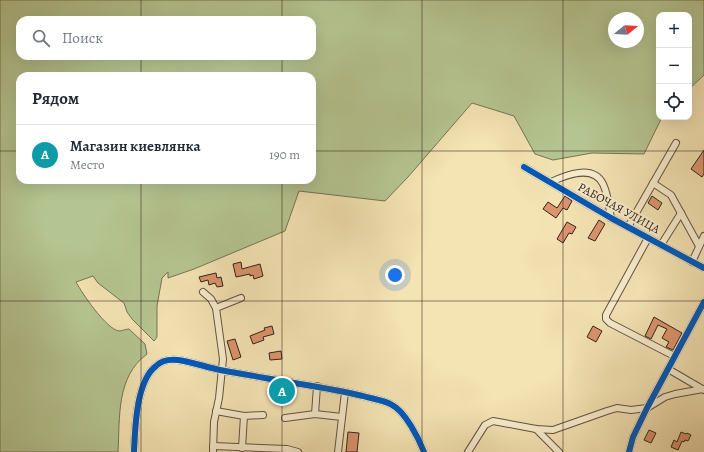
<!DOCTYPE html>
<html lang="ru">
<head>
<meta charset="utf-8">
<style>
	body { margin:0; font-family:Alegreya,serif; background:#f6f6f7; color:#1f2937 }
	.controls { position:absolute; right:12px; top:12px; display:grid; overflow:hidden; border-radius:8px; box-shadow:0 4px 16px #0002 }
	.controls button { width:36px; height:36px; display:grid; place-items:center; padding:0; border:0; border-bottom:1px solid #e0e1e3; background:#fff; color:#1f2937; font:20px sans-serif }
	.compass { position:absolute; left:608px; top:12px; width:36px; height:36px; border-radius:50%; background:#fff; box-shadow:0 4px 16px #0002; rotate:72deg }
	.you { position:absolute; left:395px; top:275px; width:14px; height:14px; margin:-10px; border:3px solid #fff; border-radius:50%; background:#1a73e8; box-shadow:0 0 0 6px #1a73e833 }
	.badge { display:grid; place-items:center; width:26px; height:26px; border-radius:50%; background:#8f2418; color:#fff; font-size:13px; font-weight:700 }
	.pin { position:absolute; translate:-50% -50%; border:2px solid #fff; box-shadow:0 1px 4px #0006 }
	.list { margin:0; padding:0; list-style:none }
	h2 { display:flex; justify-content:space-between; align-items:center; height:52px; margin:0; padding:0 16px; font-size:17px }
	h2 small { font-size:13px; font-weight:400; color:#747a83 }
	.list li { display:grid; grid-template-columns:26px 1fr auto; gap:12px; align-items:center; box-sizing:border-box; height:60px; padding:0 16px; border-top:1px solid #e0e1e3 }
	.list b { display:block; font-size:15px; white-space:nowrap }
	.list p { margin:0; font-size:13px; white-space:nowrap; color:#747a83 }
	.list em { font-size:13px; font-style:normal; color:#747a83 }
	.icon { flex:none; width:22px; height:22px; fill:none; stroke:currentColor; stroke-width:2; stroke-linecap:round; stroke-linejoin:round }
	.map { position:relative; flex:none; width:704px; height:452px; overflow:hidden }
	.search { position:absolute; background:#fff; box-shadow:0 4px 16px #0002; left:16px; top:16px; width:300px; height:44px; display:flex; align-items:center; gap:10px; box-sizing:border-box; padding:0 14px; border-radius:12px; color:#747a83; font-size:15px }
	.panel { position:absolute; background:#fff; box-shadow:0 4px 16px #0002; left:16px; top:72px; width:300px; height:112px; border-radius:12px }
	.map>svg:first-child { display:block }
</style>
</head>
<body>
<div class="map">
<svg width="704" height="452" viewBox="0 0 704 452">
	<rect width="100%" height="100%" fill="#f4e3b3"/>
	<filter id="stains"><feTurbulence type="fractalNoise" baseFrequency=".005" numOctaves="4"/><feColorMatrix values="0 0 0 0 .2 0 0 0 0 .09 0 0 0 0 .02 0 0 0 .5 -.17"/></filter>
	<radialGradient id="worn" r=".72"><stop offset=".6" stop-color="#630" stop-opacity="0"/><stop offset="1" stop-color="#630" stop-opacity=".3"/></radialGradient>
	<path fill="#b5c591" stroke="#747456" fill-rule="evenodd" d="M0 0H704V75L689 89V15H659V117H662L644 154 592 153 553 160 535 154 514 116 472 103 408 177 385 201 299 191 285 231 194 269 168 278V272L162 278 157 306V337L154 341 132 319 127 312 124 303 98 283 93 276 76 282C82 293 106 329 119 331 122 331 126 329 129 329L145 344 147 354C116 377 120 417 118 452H0ZM614 18H638V42H614ZM20 20H312V56H20ZM20 76H312V180H20Z"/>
	<g fill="#dc946e" stroke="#33221a">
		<path d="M704 150V174L702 177 691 169Z"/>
		<path d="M565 196 572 201 567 210 563 208 556 218 543 209 548 202 557 208Z"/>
		<path d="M652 196 662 203 658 210 648 203Z"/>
		<path d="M599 220 605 224 595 241 588 238Z"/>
		<path d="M567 222 576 227 572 234 569 233 563 243 557 239Z"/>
		<path d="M241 262 242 269 260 264 263 276 254 279 253 275 250 276V274L236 277 233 264Z"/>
		<path d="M216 273 217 278 221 277 223 286 217 287 215 283 209 285 208 280 201 282 199 277Z"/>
		<path d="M654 317 682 333 673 350 666 347 669 342 662 338 667 329 658 325 651 339 645 336Z"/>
		<path d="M272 326 274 334 263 337 264 340 253 344 250 336 265 330 264 328Z"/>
		<path d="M593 326 602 331 596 342 587 337Z"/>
		<path d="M235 339 241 357 233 360 227 341Z"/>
		<path d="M281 351 282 359 270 360 269 353Z"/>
		<path d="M277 385 288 387 287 396 276 394Z"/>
		<path d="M649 430 656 433 651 443 644 440Z"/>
		<path d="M348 432 359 433 357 452H346Z"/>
		<path d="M681 432 686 434 687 433 691 435 688 441 685 440 684 442 682 441 678 450 671 447 674 440 677 442Z"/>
	</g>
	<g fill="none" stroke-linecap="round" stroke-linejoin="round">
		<g stroke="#635240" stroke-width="8">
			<g id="minor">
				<path d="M524 167 611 218 704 268"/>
				<path d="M551 182C566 175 593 164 603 184 608 194 609 207 611 218"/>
				<path d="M653 183 671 195 699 246"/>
				<path d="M628 227 676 143"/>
				<path d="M648 238 606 315V319L610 323 674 356"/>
				<path d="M661 245 681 213"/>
				<path d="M692 262 704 236"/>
				<path d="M203 292 211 299 216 308"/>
				<path d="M668 369 704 390"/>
				<path d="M216 411 244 416 263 415"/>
				<path d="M315 414 317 386"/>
				<path d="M285 418 315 414 342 417"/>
				<path d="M536 429 559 452"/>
				<path d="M213 446 287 449 298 452"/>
				<path d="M242 448 244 416"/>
				<path d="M134 452C135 429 136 381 156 366 162 360 170 359 178 360 192 362 206 367 220 370 235 373 250 375 265 378 298 384 331 388 363 396 373 399 384 400 392 405 405 411 419 439 424 452"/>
				<path d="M213 452 214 422 219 398 223 359 216 308 241 298"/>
				<path d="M338 452 345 392"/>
				<path d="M468 452 485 425 493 421 536 429 553 430 607 411 617 408 631 410 647 408 665 397 675 394 703 389"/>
				<path d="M629 452 633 437 647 408 704 302"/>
			</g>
		</g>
		<use href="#minor" stroke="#f8edce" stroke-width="6"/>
		<g stroke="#f8edce" stroke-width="8">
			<g id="cycleway">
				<path d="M524 167 611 218 704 268"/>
				<path d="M134 452C135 429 136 381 156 366 162 360 170 359 178 360 192 362 206 367 220 370 235 373 250 375 265 378 298 384 331 388 363 396 373 399 384 400 392 405 405 411 419 439 424 452"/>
				<path d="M629 452 633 437 647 408 704 302"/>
			</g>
		</g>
		<use href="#cycleway" stroke="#0057b8" stroke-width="6"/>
	</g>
	<path fill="none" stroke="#33221a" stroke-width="1" stroke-opacity="0.55" d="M141 0V20M282 0V20M422 0V452M563 0V452M141 56V76M282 56V76M0 151H20M312 151H704M141 180V452M282 180V452M0 301H704"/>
	<g text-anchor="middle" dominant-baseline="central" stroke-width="4" stroke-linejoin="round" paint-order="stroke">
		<g font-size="12" fill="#33221a" stroke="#f8edce">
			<text transform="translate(619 208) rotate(29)">РАБОЧАЯ УЛИЦА</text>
		</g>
	</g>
	<rect width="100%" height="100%" filter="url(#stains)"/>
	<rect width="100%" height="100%" fill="url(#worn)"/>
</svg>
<div class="controls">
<button>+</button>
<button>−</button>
<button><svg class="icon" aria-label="locate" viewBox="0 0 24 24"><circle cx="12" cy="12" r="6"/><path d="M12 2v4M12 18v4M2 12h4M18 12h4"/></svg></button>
</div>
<svg class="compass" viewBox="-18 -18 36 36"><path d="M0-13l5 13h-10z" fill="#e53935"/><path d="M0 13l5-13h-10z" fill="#747a83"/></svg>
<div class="you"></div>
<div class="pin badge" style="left:282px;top:391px;background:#0f9aa8">A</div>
<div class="search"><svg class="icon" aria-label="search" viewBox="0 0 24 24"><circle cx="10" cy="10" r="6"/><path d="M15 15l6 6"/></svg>Поиск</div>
<section class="panel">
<h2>Рядом<small></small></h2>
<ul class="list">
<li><span class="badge" style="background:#0f9aa8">A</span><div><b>Магазин киевлянка</b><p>Место</p></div><em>190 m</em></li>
</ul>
</section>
</div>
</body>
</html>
